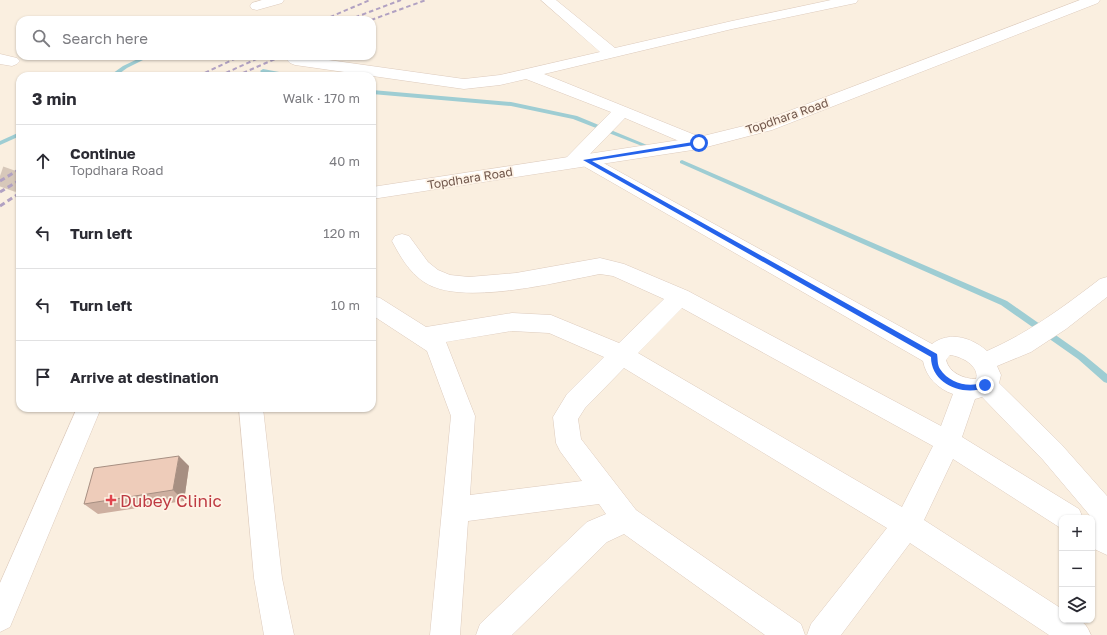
<!DOCTYPE html>
<html lang="en">
<head>
<meta charset="utf-8">
<style>
	body { margin:0; font-family:"Golos Text",sans-serif; background:#f2f2f3; color:#2b2b33 }
	.controls { position:absolute; right:12px; bottom:12px; display:grid; overflow:hidden; border-radius:8px; box-shadow:0 1px 3px #0004 }
	.controls button { width:36px; height:36px; display:grid; place-items:center; padding:0; border:0; border-bottom:1px solid #e1e1e2; background:#fff; color:#2b2b33; font:20px sans-serif }
	.stop { position:absolute; width:12px; height:12px; margin:-9px; border:3px solid #2563eb; border-radius:50%; background:#fff }
	.stop.end { background:#2563eb; border-color:#fff; box-shadow:0 1px 4px #0008 }
	.list { margin:0; padding:0; list-style:none }
	h2 { display:flex; justify-content:space-between; align-items:center; height:52px; margin:0; padding:0 16px; font-size:17px }
	h2 small { font-size:13px; font-weight:400; color:#7c7c81 }
	.list li { display:grid; grid-template-columns:26px 1fr auto; gap:12px; align-items:center; box-sizing:border-box; height:72px; padding:0 16px; border-top:1px solid #e1e1e2 }
	.list b { display:block; font-size:15px; white-space:nowrap }
	.list p { margin:0; font-size:13px; white-space:nowrap; color:#7c7c81 }
	.list em { font-size:13px; font-style:normal; color:#7c7c81 }
	.icon { flex:none; width:22px; height:22px; fill:none; stroke:currentColor; stroke-width:2; stroke-linecap:round; stroke-linejoin:round }
	.map { position:relative; flex:none; width:1107px; height:635px; overflow:hidden }
	.search { position:absolute; background:#fff; box-shadow:0 1px 3px #0004; left:16px; top:16px; width:360px; height:44px; display:flex; align-items:center; gap:10px; box-sizing:border-box; padding:0 14px; border-radius:12px; color:#7c7c81; font-size:15px }
	.panel { position:absolute; background:#fff; box-shadow:0 1px 3px #0004; left:16px; top:72px; width:360px; height:340px; border-radius:12px }
	.map>svg:first-child { display:block }
</style>
</head>
<body>
<div class="map">
<svg width="1107" height="635" viewBox="0 0 1107 635">
	<rect width="100%" height="100%" fill="#faefe0"/>
	<g fill="none" stroke-linecap="round" stroke-linejoin="round">
		<g fill="#9ecdd3" fill-rule="evenodd">
			<path d="M144 56H151L127 68 116 76H109L123 66Z"/>
			<path d="M263 69 290 74 293 76H281L261 72 260 71Z"/>
			<path d="M372 90 511 102 577 116 647 145 646 146H642L573 119 511 106 372 94Z"/>
			<path d="M20 132V136L0 145V141Z"/>
			<path d="M682 160 1007 301 1084 355 1107 374V383L1104 382 1078 359 1001 305 680 163V161Z"/>
		</g>
		<path stroke="#d7c8ba" stroke-width="20" stroke-dasharray="20 10" stroke-linecap="butt" d="M0 176 20 183"/>
		<g stroke="#ddcbbd" stroke-width="1">
			<g id="minor">
				<path d="M262 0H284L282 3 257 10 252 9 250 6 252 3Z"/>
				<path d="M541 0H556L615 48 732 21 831 0H858L856 3 851 4 732 29 544 74 705 139 708 143 705 147 699 149 693 147 625 118 589 155 932 344C949 331 971 337 987 351 1030 332 1062 308 1100 279L1107 277V297L1066 329 1031 352 997 366 1001 375 999 383 1061 444 1107 496V555L1092 548V518L1043 460 982 397 975 399 962 437 1079 509 1083 518H1062V528L1059 527 953 459 924 520 1062 609V620C1079 620 1084 618 1091 635H1049L910 543 841 635H807L811 624 887 528 624 368 585 408 578 419 581 439 636 510 801 624 805 635H765L624 534 607 542 512 635H476L480 624 587 522 606 514 599 504 468 521 460 635H430L451 416 427 351 372 315V296L380 298 426 327 512 313 551 315 619 343 664 299 613 276 600 274C557 282 461 307 424 282 409 272 400 256 392 241L395 236 402 234 409 236 428 262 438 270 450 275 469 277 516 273 600 258 624 264 688 291 941 426 953 394C938 389 926 377 923 361L580 164 572 168 566 166 563 162 566 158 611 112 526 79 500 85 464 89 295 65 290 63 287 60 290 57 300 56 464 79 500 75 600 52ZM682 308 933 446 902 507 638 353ZM512 331 549 333 604 357 567 394 553 417 556 443 560 451 582 481 470 495 475 416 446 342ZM950 355C961 356 980 366 976 379 964 379 949 373 946 360Z"/>
				<path d="M0 54 17 58 20 61 17 64 12 66 0 64Z"/>
				<path d="M77 408H101L10 627 0 632V583Z"/>
				<path d="M239 408H263L282 578 294 635H264L254 578Z"/>
			</g>
		</g>
		<g stroke="#ddcbbd" stroke-width="1">
			<path id="tertiary" d="M1080 0H1100L1098 3 772 130 699 149 372 199V187L699 137 760 122Z"/>
		</g>
		<use href="#minor" fill="#fff" fill-rule="evenodd"/>
		<use href="#tertiary" fill="#fff" fill-rule="evenodd"/>
		<g stroke="#b1a1c2" stroke-width="2" stroke-dasharray="4.5 3" stroke-linecap="butt">
			<path d="M323 20 370 0"/>
			<path d="M348 20 401 0"/>
			<path d="M371 20 426 0"/>
			<path d="M198 76 241 56"/>
			<path d="M219 76 263 56"/>
			<path d="M236 76 282 56"/>
		</g>
		<g stroke="#b1a1c2" stroke-width="3" stroke-dasharray="5.5 3.5" stroke-linecap="butt">
			<path d="M0 181 20 169"/>
			<path d="M0 192 20 180"/>
			<path d="M0 206 20 193"/>
		</g>
	</g>
	<path fill="#cdafa0" d="M189 466 184 501 98 514 84 504Z"/>
	<path fill="#a78f82" d="M179 456 189 466 184 501 173 490Z"/>
	<path fill="#eeccba" stroke="#a78f82" d="M179 456 173 490 84 504 94 468Z"/>
	<path fill="#2563eb" d="M699 141 701 144 592 161 937 354C938 359 937 364 940 369 950 384 969 388 985 382L987 383V387C965 397 931 385 931 357L583 160Z"/>
	<path fill="#e0444e" stroke="#fef3e6" stroke-width="1.5" d="M109 494h4v4h4v4h-4v4h-4v-4h-4v-4h4z"/>
	<g text-anchor="middle" dominant-baseline="central" stroke-width="3.5" stroke-linejoin="round" paint-order="stroke">
		<g font-size="12" fill="#6f554a" stroke="#fef3e6">
			<text transform="translate(787 116) rotate(-19)">Topdhara Road</text>
			<text transform="translate(470 178) rotate(-9)">Topdhara Road</text>
		</g>
		<g font-size="17" fill="#be3a42" stroke="#fef3e6" text-anchor="start">
			<text x="120" y="500">Dubey Clinic</text>
		</g>
	</g>
</svg>
<div class="controls">
<button>+</button>
<button>−</button>
<button><svg class="icon" aria-label="layers" viewBox="0 0 24 24"><path d="M12 4l9 5-9 5-9-5zM3 14l9 5 9-5"/></svg></button>
</div>
<div class="stop" style="left:699px;top:143px"></div>
<div class="stop end" style="left:985px;top:385px"></div>
<div class="search"><svg class="icon" aria-label="search" viewBox="0 0 24 24"><circle cx="10" cy="10" r="6"/><path d="M15 15l6 6"/></svg>Search here</div>
<section class="panel">
<h2>3 min<small>Walk · 170 m</small></h2>
<ul class="list">
<li><svg class="icon" aria-label="ahead" viewBox="0 0 24 24"><path d="M12 20V5M6 11l6-6 6 6"/></svg><div><b>Continue</b><p>Topdhara Road</p></div><em>40 m</em></li>
<li><svg class="icon" aria-label="left" viewBox="0 0 24 24"><path d="M17 20v-9H6M10 6l-5 5 5 5"/></svg><div><b>Turn left</b></div><em>120 m</em></li>
<li><svg class="icon" aria-label="left" viewBox="0 0 24 24"><path d="M17 20v-9H6M10 6l-5 5 5 5"/></svg><div><b>Turn left</b></div><em>10 m</em></li>
<li><svg class="icon" aria-label="arrive" viewBox="0 0 24 24"><path d="M6 21V4h12l-3 4 3 4H6"/></svg><div><b>Arrive at destination</b></div></li>
</ul>
</section>
</div>
</body>
</html>
